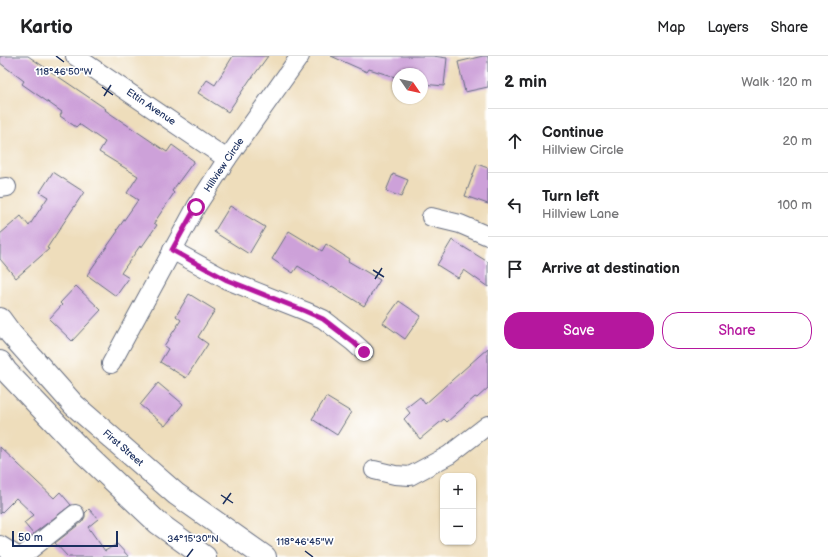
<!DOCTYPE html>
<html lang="en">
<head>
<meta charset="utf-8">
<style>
	body { margin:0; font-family:"Balsamiq Sans",sans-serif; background:#f2f2f2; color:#202124 }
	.controls { position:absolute; right:12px; bottom:12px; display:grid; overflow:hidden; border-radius:8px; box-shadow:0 1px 3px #0004 }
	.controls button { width:36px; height:36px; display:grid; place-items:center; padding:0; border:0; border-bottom:1px solid #e0e0e0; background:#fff; color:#202124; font:20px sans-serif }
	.compass { position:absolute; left:392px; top:12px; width:36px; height:36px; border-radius:50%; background:#fff; box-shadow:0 1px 3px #0004; rotate:124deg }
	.scale { position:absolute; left:12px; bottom:10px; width:106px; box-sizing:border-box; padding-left:4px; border:2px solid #1b2f5e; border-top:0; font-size:11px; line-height:14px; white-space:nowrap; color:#1b2f5e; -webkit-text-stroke:3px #fff; paint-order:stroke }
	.stop { position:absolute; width:12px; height:12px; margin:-9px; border:3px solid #b5179e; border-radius:50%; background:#fff }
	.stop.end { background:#b5179e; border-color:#fff; box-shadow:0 1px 4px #0008 }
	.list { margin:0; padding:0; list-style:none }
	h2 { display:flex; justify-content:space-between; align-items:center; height:52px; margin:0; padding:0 16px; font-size:17px }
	h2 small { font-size:13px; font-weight:400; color:#757577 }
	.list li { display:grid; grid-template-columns:26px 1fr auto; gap:12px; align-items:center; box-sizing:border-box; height:64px; padding:0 16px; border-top:1px solid #e0e0e0 }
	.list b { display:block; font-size:15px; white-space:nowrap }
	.list p { margin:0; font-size:13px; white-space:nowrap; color:#757577 }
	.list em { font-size:13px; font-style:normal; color:#757577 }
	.actions { display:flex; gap:8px; padding:12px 16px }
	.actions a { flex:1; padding:9px 0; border:1px solid #b5179e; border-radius:16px; text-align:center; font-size:14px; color:#b5179e }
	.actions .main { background:#b5179e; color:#fff }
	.icon { flex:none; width:22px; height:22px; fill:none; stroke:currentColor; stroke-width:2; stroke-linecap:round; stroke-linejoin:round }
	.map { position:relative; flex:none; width:488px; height:501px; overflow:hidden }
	header { display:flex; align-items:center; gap:24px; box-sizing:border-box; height:56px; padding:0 20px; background:#fff; border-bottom:1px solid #e0e0e0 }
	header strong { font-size:19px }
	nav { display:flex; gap:22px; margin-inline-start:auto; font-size:14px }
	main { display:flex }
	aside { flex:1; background:#fff }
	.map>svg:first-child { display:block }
</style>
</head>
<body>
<header>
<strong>Kartio</strong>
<nav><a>Map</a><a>Layers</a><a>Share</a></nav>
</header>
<main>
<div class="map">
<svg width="488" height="501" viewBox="0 0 488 501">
	<rect width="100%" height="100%" fill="#fff"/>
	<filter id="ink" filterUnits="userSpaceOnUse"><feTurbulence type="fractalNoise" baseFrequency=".025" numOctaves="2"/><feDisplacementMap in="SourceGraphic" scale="8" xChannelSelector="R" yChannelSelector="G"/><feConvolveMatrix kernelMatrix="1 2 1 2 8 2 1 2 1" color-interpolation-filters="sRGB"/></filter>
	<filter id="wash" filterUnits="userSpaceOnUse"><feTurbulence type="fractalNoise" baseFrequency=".012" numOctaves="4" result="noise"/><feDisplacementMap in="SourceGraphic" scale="16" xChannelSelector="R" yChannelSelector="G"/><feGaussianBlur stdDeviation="0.9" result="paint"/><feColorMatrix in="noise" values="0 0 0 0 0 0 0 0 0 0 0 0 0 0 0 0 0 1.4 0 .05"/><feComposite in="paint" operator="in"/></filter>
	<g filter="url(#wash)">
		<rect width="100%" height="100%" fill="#edb"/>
		<g id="blocks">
			<g fill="#cda1d9">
				<path d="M0 0H28L106 53 105 54 167 96 172 89 194 105 172 135 174 137 154 167 157 169 141 192 140 190 121 217 129 222 116 240 87 219 118 175 117 174 138 144 127 137 138 120 99 96 105 86 79 68 76 71 60 60 62 56 22 28 24 25 0 7Z"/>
				<path d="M233 0H268L252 22H251L228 56 198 37 207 24 215 29Z"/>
				<path d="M331 0H433L447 2 444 30 422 28V18H398V22L369 13 367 16Z"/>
				<path d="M483 0H488V31L465 36 458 6Z"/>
				<path d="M477 108 488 112V148L465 140Z"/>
				<path d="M53 116 84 136 47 192 49 193 16 222 0 203V178L21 160 29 170 48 141 40 136Z"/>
				<path d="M393 118 408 124 401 141 386 135Z"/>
				<path d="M230 150 265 171 249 198 214 176Z"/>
				<path d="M289 175 322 195 326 188 349 203 348 205 380 224 364 250 332 230 331 231 298 210 293 217 272 203Z"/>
				<path d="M452 184 488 206V231L464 214 458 222 437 209Z"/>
				<path d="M76 230 101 254 72 285 49 263 62 249 60 247Z"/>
				<path d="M189 238 215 254 198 281 208 288 186 322 160 306 168 293 164 290 181 264 176 260Z"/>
				<path d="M399 245 421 260 405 283 383 267Z"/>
				<path d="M488 292V332L477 342 475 341 447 366 444 363 420 383 404 363 410 357 406 352 420 341 425 348Z"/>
				<path d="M158 327 183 348 165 370 140 349Z"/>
				<path d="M326 341 351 356 337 379 312 363Z"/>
				<path d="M0 391 54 442 60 436 71 449 33 478 24 467 34 459 16 442 0 458Z"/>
				<path d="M89 453 98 463 88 471 105 495 117 488 129 501H68L55 487 82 466 85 461V457Z"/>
			</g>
		</g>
	</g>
	<g filter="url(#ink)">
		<use href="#blocks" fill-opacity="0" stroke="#656c7f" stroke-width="1"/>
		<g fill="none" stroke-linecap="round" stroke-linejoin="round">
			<g stroke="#656c7f" stroke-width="20">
				<g id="minor">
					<path d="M75 0 227 103"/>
					<path d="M0 132 7 131"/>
					<path d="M431 161 460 168 488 180"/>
					<path d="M172 194 227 224 305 255 323 263 353 286 364 296"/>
					<path d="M111 308 196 151 227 103 300 0"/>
					<path d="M374 414 395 419 410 420 449 399 488 369"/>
					<path d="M0 489 19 501"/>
					<path d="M21 501 75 458"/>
				</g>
			</g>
			<g stroke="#656c7f" stroke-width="24">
				<g id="major">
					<path d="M0 263 11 278 74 349 176 438 265 501"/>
					<path d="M0 306 6 315 82 395 158 467 205 501"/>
				</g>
			</g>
			<use href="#minor" stroke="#fff" stroke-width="18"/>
			<use href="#major" stroke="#fff" stroke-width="22"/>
		</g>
	</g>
	<g fill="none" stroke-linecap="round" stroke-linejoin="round" filter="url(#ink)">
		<path stroke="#b5179e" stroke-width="5" d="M196 151 172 194 227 224 305 255 323 263 353 286 364 296"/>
	</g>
	<path fill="none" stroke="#1b2f5e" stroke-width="1.5" d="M56 0 64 6M102 31 113 39M104 40 111 29M373 214 384 221M375 223 382 212M221 439 233 447M223 448 231 437M305 495 313 501M187 501 193 493"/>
	<g text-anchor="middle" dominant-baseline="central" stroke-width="3.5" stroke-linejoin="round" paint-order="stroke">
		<g font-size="10" fill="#1b2f5e" stroke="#fff">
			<text transform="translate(151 51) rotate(34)">Ettin Avenue</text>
			<text transform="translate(224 109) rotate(-56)">Hillview Circle</text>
			<text transform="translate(123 392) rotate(41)">First Street</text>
		</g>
	</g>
	<g font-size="10" text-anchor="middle" fill="#1b2f5e" stroke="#fff" stroke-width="3.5" stroke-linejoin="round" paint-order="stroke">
		<text x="64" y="19">118°46'50"W</text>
		<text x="193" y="486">34°15'30"N</text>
		<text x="305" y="489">118°46'45"W</text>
	</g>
</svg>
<div class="controls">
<button>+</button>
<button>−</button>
</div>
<svg class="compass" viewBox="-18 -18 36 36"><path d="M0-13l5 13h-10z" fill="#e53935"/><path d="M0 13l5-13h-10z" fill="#757577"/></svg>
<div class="scale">50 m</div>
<div class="stop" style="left:196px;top:151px"></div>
<div class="stop end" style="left:364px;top:296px"></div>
</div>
<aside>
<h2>2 min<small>Walk · 120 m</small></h2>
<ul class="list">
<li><svg class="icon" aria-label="ahead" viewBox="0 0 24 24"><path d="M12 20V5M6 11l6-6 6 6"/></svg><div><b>Continue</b><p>Hillview Circle</p></div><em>20 m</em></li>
<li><svg class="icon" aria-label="left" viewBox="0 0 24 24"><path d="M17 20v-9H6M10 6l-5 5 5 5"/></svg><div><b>Turn left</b><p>Hillview Lane</p></div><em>100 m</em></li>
<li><svg class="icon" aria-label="arrive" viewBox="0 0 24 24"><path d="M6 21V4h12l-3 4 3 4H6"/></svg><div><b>Arrive at destination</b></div></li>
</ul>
<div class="actions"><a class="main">Save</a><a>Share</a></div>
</aside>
</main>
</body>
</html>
